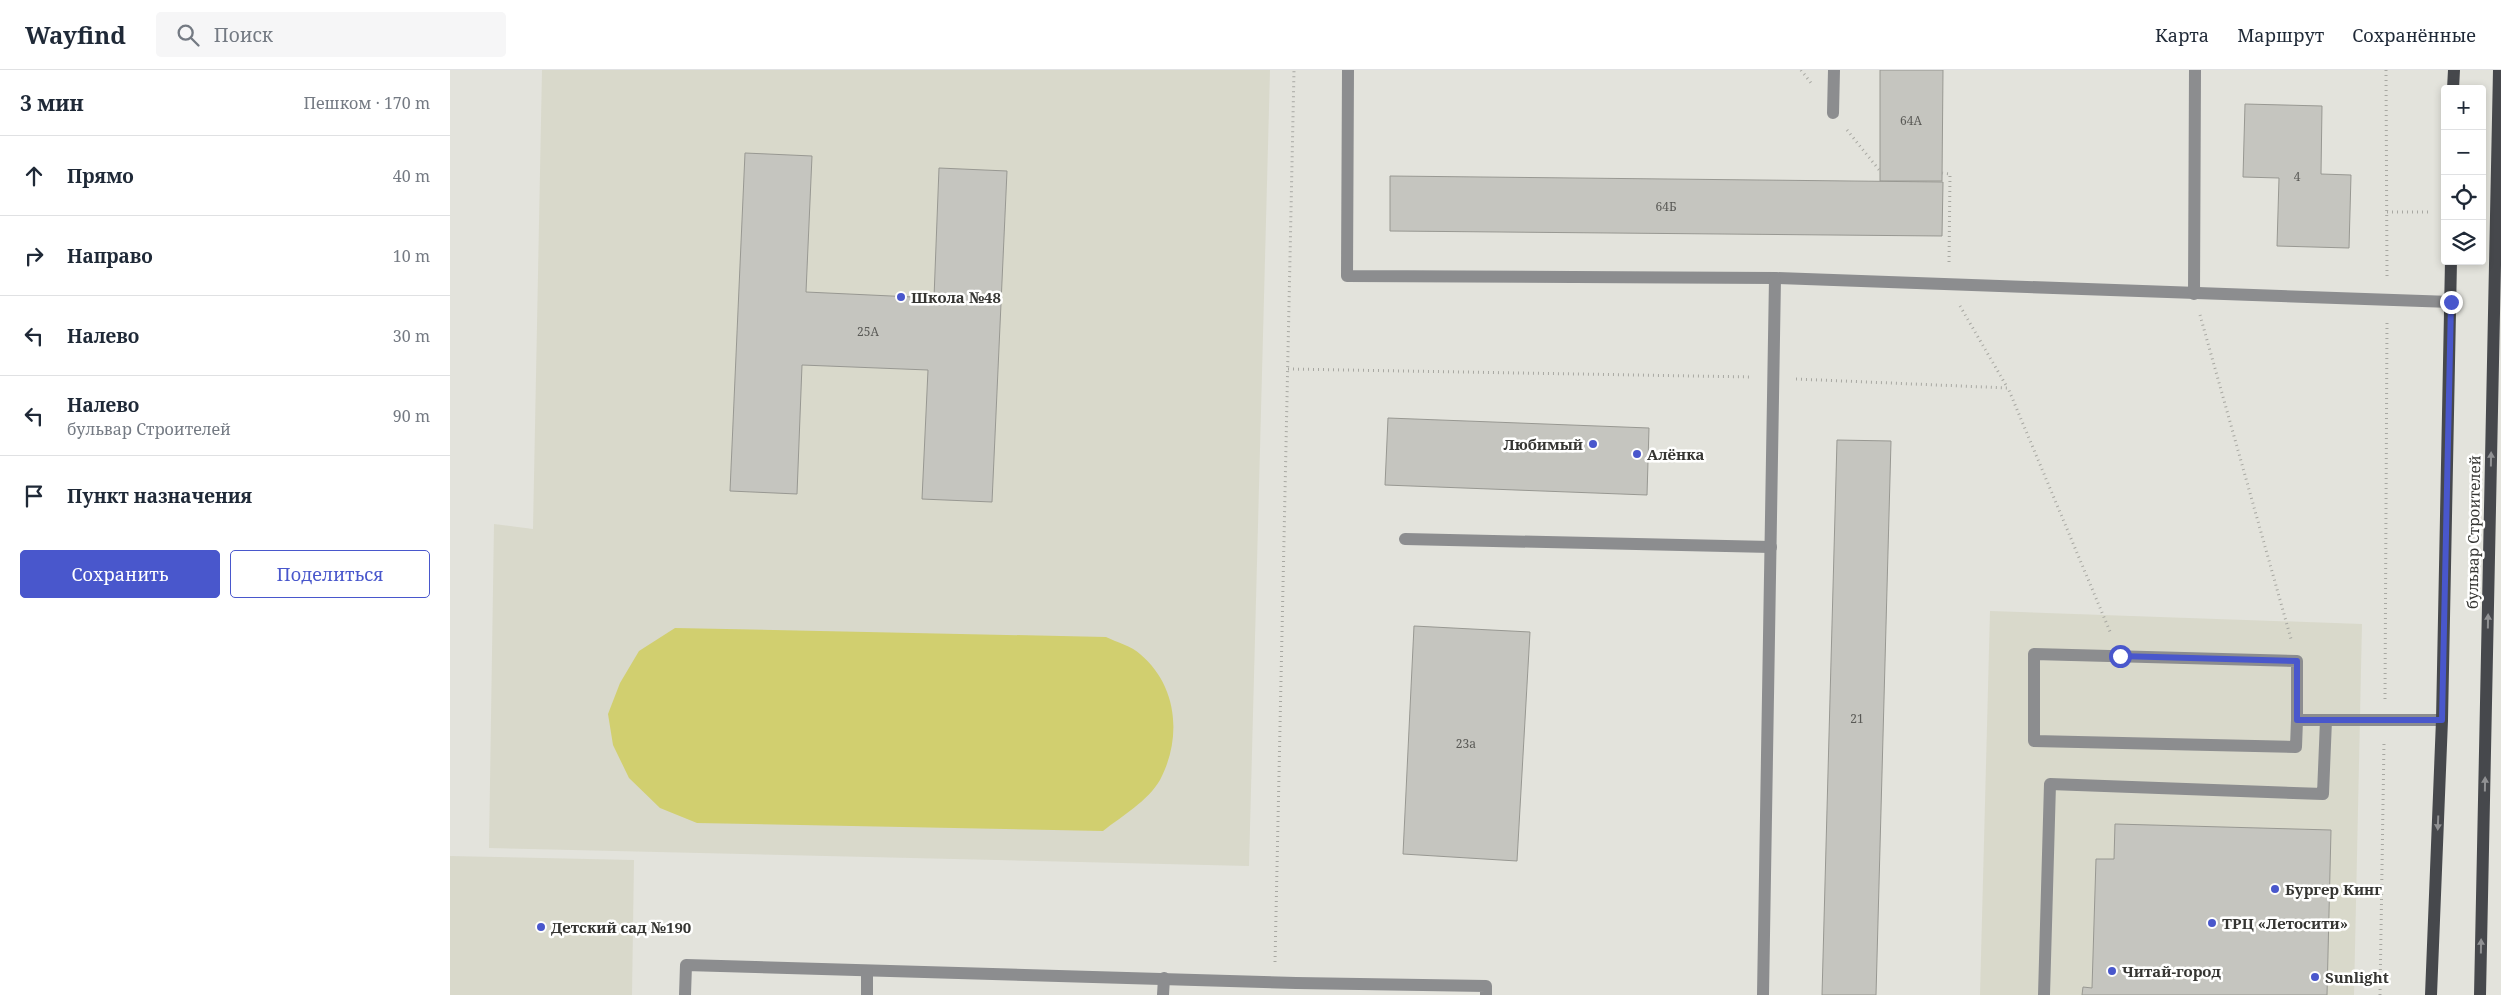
<!DOCTYPE html>
<html lang="ru">
<head>
<meta charset="utf-8">
<style>
	body { margin:0; font-family:"Noto Serif",serif; background:#f6f6f7; color:#1f2937 }
	.controls { position:absolute; right:15px; top:15px; display:grid; overflow:hidden; border-radius:5px; box-shadow:0 2px 8px #0003 }
	.controls button { width:45px; height:45px; display:grid; place-items:center; padding:0; border:0; border-bottom:1px solid #e0e1e3; background:#fff; color:#1f2937; font:25px sans-serif }
	.stop { position:absolute; width:15px; height:15px; margin:-11px; border:4px solid #4957cc; border-radius:50%; background:#fff }
	.stop.end { background:#4957cc; border-color:#fff; box-shadow:0 1px 5px #0008 }
	.list { margin:0; padding:0; list-style:none }
	h2 { display:flex; justify-content:space-between; align-items:center; height:65px; margin:0; padding:0 20px; font-size:21px }
	h2 small { font-size:16px; font-weight:400; color:#747a83 }
	.list li { display:grid; grid-template-columns:32px 1fr auto; gap:15px; align-items:center; box-sizing:border-box; height:80px; padding:0 20px; border-top:1px solid #e0e1e3 }
	.list b { display:block; font-size:19px; white-space:nowrap }
	.list p { margin:0; font-size:16px; white-space:nowrap; color:#747a83 }
	.list em { font-size:16px; font-style:normal; color:#747a83 }
	.actions { display:flex; gap:10px; padding:15px 20px }
	.actions a { flex:1; padding:11px 0; border:1px solid #4957cc; border-radius:5px; text-align:center; font-size:18px; color:#4957cc }
	.actions .main { background:#4957cc; color:#fff }
	.icon { flex:none; width:28px; height:28px; fill:none; stroke:currentColor; stroke-width:2; stroke-linecap:round; stroke-linejoin:round }
	.map { position:relative; flex:none; width:2051px; height:925px; overflow:hidden }
	header { display:flex; align-items:center; gap:30px; box-sizing:border-box; height:70px; padding:0 25px; background:#fff; border-bottom:1px solid #e0e1e3 }
	header strong { font-size:24px }
	nav { display:flex; gap:28px; margin-inline-start:auto; font-size:18px }
	.search { width:350px; height:45px; background:#f6f6f7; display:flex; align-items:center; gap:12px; box-sizing:border-box; padding:0 18px; border-radius:5px; color:#747a83; font-size:19px }
	main { display:flex }
	aside { flex:1; background:#fff }
	.map>svg:first-child { display:block }
</style>
</head>
<body>
<header>
<strong>Wayfind</strong>
<div class="search"><svg class="icon" aria-label="search" viewBox="0 0 24 24"><circle cx="10" cy="10" r="6"/><path d="M15 15l6 6"/></svg>Поиск</div>
<nav><a>Карта</a><a>Маршрут</a><a>Сохранённые</a></nav>
</header>
<main>
<aside>
<h2>3 мин<small>Пешком · 170 m</small></h2>
<ul class="list">
<li><svg class="icon" aria-label="ahead" viewBox="0 0 24 24"><path d="M12 20V5M6 11l6-6 6 6"/></svg><div><b>Прямо</b></div><em>40 m</em></li>
<li><svg class="icon" aria-label="right" viewBox="0 0 24 24"><path d="M7 20v-9h11M14 6l5 5-5 5"/></svg><div><b>Направо</b></div><em>10 m</em></li>
<li><svg class="icon" aria-label="left" viewBox="0 0 24 24"><path d="M17 20v-9H6M10 6l-5 5 5 5"/></svg><div><b>Налево</b></div><em>30 m</em></li>
<li><svg class="icon" aria-label="left" viewBox="0 0 24 24"><path d="M17 20v-9H6M10 6l-5 5 5 5"/></svg><div><b>Налево</b><p>бульвар Строителей</p></div><em>90 m</em></li>
<li><svg class="icon" aria-label="arrive" viewBox="0 0 24 24"><path d="M6 21V4h12l-3 4 3 4H6"/></svg><div><b>Пункт назначения</b></div></li>
</ul>
<div class="actions"><a class="main">Сохранить</a><a>Поделиться</a></div>
</aside>
<div class="map">
<svg width="2051" height="925" viewBox="0 0 2051 925">
	<rect width="100%" height="100%" fill="#e3e3dc"/>
	<g fill="#d9d9cb">
		<path d="M92 0H820L799 796 39 778 44 454 83 459Z"/>
		<path d="M1540 541 1912 554 1904 925H1530Z"/>
		<path d="M0 786 184 790 182 925H0Z"/>
	</g>
	<path fill="#d1cf6f" d="M225 558 656 567C666 572 682 576 690 584 728 616 732 668 710 710 698 731 672 746 653 761L247 753 210 738 179 708 163 675 158 644 170 613 189 581Z"/>
	<g fill="#c5c5bf" stroke="#989892">
		<path d="M1430 0H1493L1492 111H1430Z"/>
		<path d="M1795 34 1872 36 1871 104 1901 105 1899 178 1827 176 1829 108 1793 107Z"/>
		<path d="M295 83 362 86 356 222 484 228 489 98 557 101 542 432 472 429 478 300 352 295 347 424 280 421Z"/>
		<path d="M940 106 1493 112 1492 166 940 161Z"/>
		<path d="M938 348 1199 358 1197 425 935 415Z"/>
		<path d="M1387 370 1441 371 1426 925H1372Z"/>
		<path d="M964 556 1080 562 1067 791 953 784Z"/>
		<path d="M1665 754 1881 760 1877 925H1632L1633 917 1642 918 1646 789H1664Z"/>
	</g>
	<g fill="none" stroke-linecap="round" stroke-linejoin="round">
		<g stroke="#a8a8a2" stroke-width="3" stroke-dasharray="1 4" stroke-linecap="butt">
			<path d="M1351 0 1361 13"/>
			<path d="M1936 0 1937 209"/>
			<path d="M1397 60 1430 101"/>
			<path d="M1492 103 1500 104 1499 193"/>
			<path d="M1937 142H1978"/>
			<path d="M1510 236 1557 317"/>
			<path d="M1750 245 1841 569"/>
			<path d="M838 299 1302 307"/>
			<path d="M1346 309 1558 318 1661 564"/>
			<path d="M1935 629 1937 251"/>
			<path d="M825 892 844 0"/>
			<path d="M1930 925 1934 671"/>
		</g>
		<g stroke="#8c8d8f" stroke-width="12">
			<path d="M898 0 897 206 1325 208 2001 232"/>
			<path d="M1383 43 1384 0"/>
			<path d="M1744 224 1745 0"/>
			<path d="M955 469 1321 477"/>
			<path d="M1847 650 1846 677 1584 671V584L1847 591V650H1876"/>
			<path d="M235 925 236 895 846 913 1036 916V925"/>
			<path d="M417 925V901"/>
			<path d="M713 925 714 908"/>
			<path d="M1313 925 1325 208"/>
			<path d="M1594 925 1600 714 1873 724 1876 650H1992"/>
		</g>
		<g stroke="#46484c" stroke-width="12">
			<path d="M2003 19 2004 0"/>
			<path d="M1981 925 1992 650 2001 191"/>
			<path d="M2030 925 2049 0"/>
		</g>
	</g>
	<defs><path id="oneway-solid" d="M-6-.8H1V-3.2L6.5 0L1 3.2V.8H-6Z" transform="scale(1.25)"/></defs>
	<g fill="#909193">
		<use href="#oneway-solid" transform="translate(2041 389) rotate(-89)"/>
		<use href="#oneway-solid" transform="translate(2038 551) rotate(-89)"/>
		<use href="#oneway-solid" transform="translate(2035 714) rotate(-89)"/>
		<use href="#oneway-solid" transform="translate(1988 753) rotate(92)"/>
		<use href="#oneway-solid" transform="translate(2031 876) rotate(-89)"/>
	</g>
	<g fill="none" stroke-linecap="round" stroke-linejoin="round">
		<path stroke="#4957cc" stroke-width="6" d="M1670 586 1847 591V650H1992L2001 232"/>
	</g>
	<g fill="#4957cc" stroke="#fffffe" stroke-width="2">
		<circle cx="451" cy="227" r="5"/>
		<circle cx="1143" cy="374" r="5"/>
		<circle cx="1187" cy="384" r="5"/>
		<circle cx="1825" cy="819" r="5"/>
		<circle cx="1762" cy="853" r="5"/>
		<circle cx="91" cy="857" r="5"/>
		<circle cx="1662" cy="901" r="5"/>
		<circle cx="1865" cy="907" r="5"/>
	</g>
	<g text-anchor="middle" dominant-baseline="central" stroke-width="5" stroke-linejoin="round" paint-order="stroke">
		<g font-size="12" fill="#595955">
			<text x="1461" y="50">64А</text>
			<text x="1847" y="106">4</text>
			<text x="1216" y="136">64Б</text>
			<text x="418" y="261">25А</text>
			<text x="1407" y="648">21</text>
			<text x="1016" y="673">23а</text>
		</g>
		<g font-size="15" font-weight="bold" fill="#353532" stroke="#fffffe" text-anchor="start">
			<text x="461" y="227">Школа №48</text>
			<text x="1133" y="374" text-anchor="end">Любимый</text>
			<text x="1197" y="384">Алёнка</text>
			<text x="1835" y="819">Бургер Кинг</text>
			<text x="1772" y="853">ТРЦ «Летосити»</text>
			<text x="101" y="857">Детский сад №190</text>
			<text x="1672" y="901">Читай-город</text>
			<text x="1875" y="907">Sunlight</text>
		</g>
		<g font-size="15" fill="#353532" stroke="#fffffe">
			<text transform="translate(2023 462) rotate(-89)">бульвар Строителей</text>
		</g>
	</g>
</svg>
<div class="controls">
<button>+</button>
<button>−</button>
<button><svg class="icon" aria-label="locate" viewBox="0 0 24 24"><circle cx="12" cy="12" r="6"/><path d="M12 2v4M12 18v4M2 12h4M18 12h4"/></svg></button>
<button><svg class="icon" aria-label="layers" viewBox="0 0 24 24"><path d="M12 4l9 5-9 5-9-5zM3 14l9 5 9-5"/></svg></button>
</div>
<div class="stop" style="left:1670px;top:586px"></div>
<div class="stop end" style="left:2001px;top:232px"></div>
</div>
</main>
</body>
</html>
